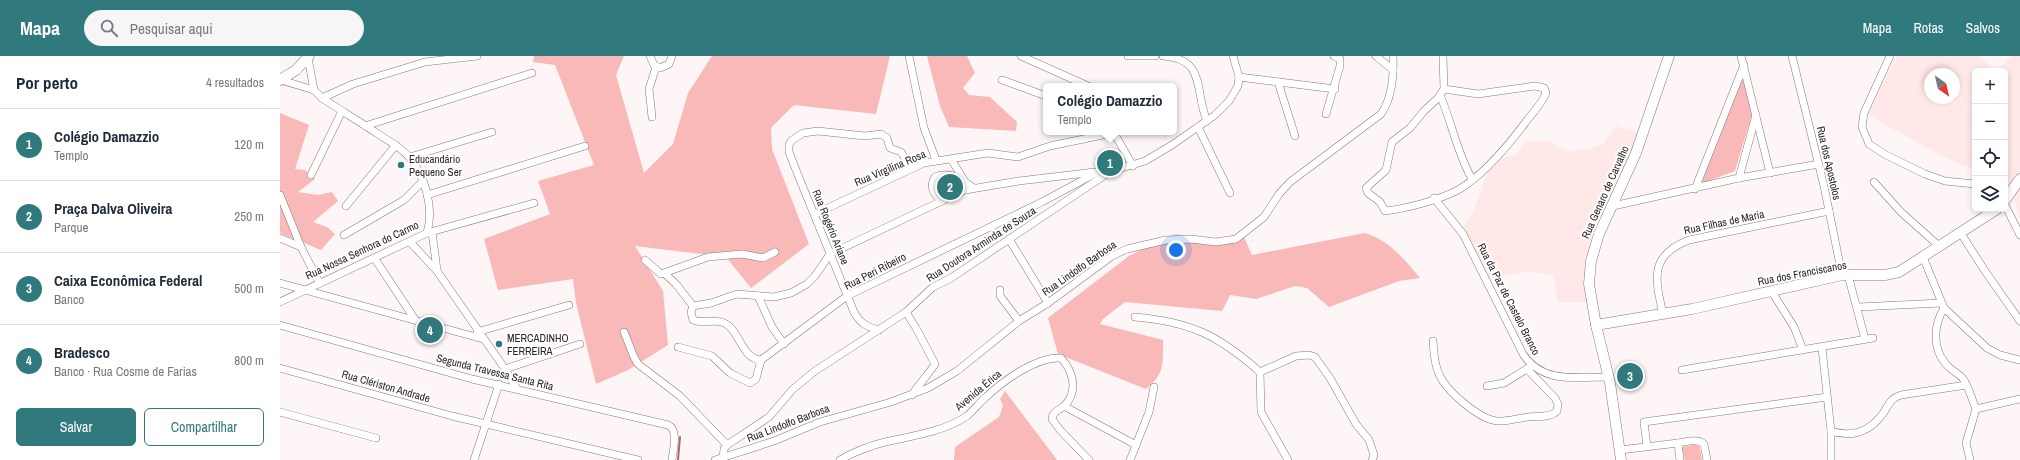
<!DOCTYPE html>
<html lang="pt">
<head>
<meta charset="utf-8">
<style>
	body { margin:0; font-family:"Archivo Narrow",sans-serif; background:#f6f6f7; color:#1f2937 }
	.controls { position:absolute; right:12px; top:12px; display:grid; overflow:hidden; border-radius:6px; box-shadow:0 2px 6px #0003 }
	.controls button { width:36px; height:36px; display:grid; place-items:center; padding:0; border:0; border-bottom:1px solid #e0e1e3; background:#fff; color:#1f2937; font:20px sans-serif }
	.compass { position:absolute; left:1644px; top:12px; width:36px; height:36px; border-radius:50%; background:#fff; box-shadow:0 2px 6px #0003; rotate:146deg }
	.you { position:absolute; left:896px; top:194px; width:14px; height:14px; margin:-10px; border:3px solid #fff; border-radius:50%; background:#1a73e8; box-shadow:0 0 0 6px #1a73e833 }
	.badge { display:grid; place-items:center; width:26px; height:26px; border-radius:50%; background:#30797d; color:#fff; font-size:13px; font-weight:700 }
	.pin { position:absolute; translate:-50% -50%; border:2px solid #fff; box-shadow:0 1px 4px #0006 }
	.popup { position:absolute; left:763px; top:27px; width:134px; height:52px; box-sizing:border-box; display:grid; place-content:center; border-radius:6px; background:#fff; filter:drop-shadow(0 1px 3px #0005); font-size:13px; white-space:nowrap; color:#747a83 }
	.popup b { font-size:15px; color:#1f2937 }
	.popup::after { content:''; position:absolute; left:50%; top:100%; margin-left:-8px; border:8px solid transparent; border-top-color:#fff }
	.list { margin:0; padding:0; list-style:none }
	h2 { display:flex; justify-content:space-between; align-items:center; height:52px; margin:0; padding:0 16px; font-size:17px }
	h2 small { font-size:13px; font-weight:400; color:#747a83 }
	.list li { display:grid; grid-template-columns:26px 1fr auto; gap:12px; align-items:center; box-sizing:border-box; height:72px; padding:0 16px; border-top:1px solid #e0e1e3 }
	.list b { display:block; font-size:15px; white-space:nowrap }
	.list p { margin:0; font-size:13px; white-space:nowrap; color:#747a83 }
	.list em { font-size:13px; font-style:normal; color:#747a83 }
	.actions { display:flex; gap:8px; padding:12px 16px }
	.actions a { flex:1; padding:9px 0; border:1px solid #30797d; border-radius:6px; text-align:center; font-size:14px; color:#30797d }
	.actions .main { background:#30797d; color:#fff }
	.icon { flex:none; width:22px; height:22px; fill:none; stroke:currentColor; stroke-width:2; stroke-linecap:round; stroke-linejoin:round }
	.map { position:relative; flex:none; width:1740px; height:404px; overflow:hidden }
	header { display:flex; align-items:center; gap:24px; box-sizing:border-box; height:56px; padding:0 20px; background:#30797d; color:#fff }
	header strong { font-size:19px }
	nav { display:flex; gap:22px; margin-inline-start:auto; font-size:14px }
	.search { width:280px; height:36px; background:#f6f6f7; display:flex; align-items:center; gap:10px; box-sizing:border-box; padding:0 14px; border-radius:22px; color:#747a83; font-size:15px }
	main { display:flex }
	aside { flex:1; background:#fff }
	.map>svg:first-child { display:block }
</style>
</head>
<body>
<header>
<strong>Mapa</strong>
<div class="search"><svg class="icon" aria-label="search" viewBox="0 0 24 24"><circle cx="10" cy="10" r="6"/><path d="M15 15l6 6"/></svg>Pesquisar aqui</div>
<nav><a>Mapa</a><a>Rotas</a><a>Salvos</a></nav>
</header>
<main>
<aside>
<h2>Por perto<small>4 resultados</small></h2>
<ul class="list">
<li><span class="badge">1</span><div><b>Colégio Damazzio</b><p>Templo</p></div><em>120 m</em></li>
<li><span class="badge">2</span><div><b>Praça Dalva Oliveira</b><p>Parque</p></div><em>250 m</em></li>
<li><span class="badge">3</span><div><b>Caixa Econômica Federal</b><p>Banco</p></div><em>500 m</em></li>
<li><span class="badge">4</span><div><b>Bradesco</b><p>Banco · Rua Cosme de Farias</p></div><em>800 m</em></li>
</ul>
<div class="actions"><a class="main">Salvar</a><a>Compartilhar</a></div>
</aside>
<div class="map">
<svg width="1740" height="404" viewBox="0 0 1740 404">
	<rect width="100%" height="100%" fill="#fef6f6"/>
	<g fill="#ffe8e7" fill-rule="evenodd">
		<path d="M1617 0H1698L1717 15 1731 0H1740V164L1730 129 1725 127V15H1695V114L1662 100 1588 59ZM1650 18H1674V42H1650Z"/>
		<path d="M1335 70 1363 78 1314 192 1312 246H1278L1273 219 1249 215 1206 223 1183 172 1193 157 1211 106 1237 98 1247 85H1270L1287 95 1310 93 1324 87Z"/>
	</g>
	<g fill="#f9b9b8">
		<path d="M254 0H344L336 19 364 117 393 88 408 37 432 0H610L596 58 514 49 491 72 492 93 529 188 471 232 446 201 355 190 383 235 388 289 348 314 316 328 296 247 293 223 218 234 204 183 270 158 258 125 314 109 275 9 253 6Z"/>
		<path d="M647 0H687L695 17 683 32 689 39 710 41 737 66 736 75 669 71 660 50Z"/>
		<path d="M1460 24 1465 25 1473 55 1455 115 1423 127 1421 126Z"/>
		<path d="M0 57 29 69 15 113 25 114 35 123 18 136 38 139 52 136 58 145 33 166 47 171 55 178 41 194 0 177Z"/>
		<path d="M667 120 689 130 663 142 658 139 653 126 656 123Z"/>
		<path d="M1085 177C1109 184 1125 204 1140 222L1119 225 1049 251 1027 232 1015 230 976 243 950 239 942 255 845 246 823 263 820 268 883 284C883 307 885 318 866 333L778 298 768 262 849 200 866 191 911 183 940 186 963 179 972 199Z"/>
		<path d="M725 335 777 404H674L675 391 719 361 723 350 720 343Z"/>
		<path d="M1419 388 1422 404H1405L1402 391Z"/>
	</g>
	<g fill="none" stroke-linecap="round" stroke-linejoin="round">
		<path stroke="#b1696a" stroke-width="2" d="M398 404 400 381"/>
		<g stroke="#877" stroke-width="8">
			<g id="street">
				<path d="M370 0 374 9 380 12 389 8 392 0"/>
				<path d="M629 0 644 72 656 104"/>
				<path d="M741 0 808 30"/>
				<path d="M848 0H875"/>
				<path d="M883 0C927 3 914 35 927 65"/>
				<path d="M1096 0 1113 14"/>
				<path d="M1163 0 1164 33 1158 42 1144 55 1130 72 1112 86 1106 114 1086 132 1088 137 1100 146 1105 155C1125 153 1159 144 1178 134 1204 119 1227 91 1245 67 1252 57 1262 48 1266 37L1264 32 1255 30 1198 38 1164 33"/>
				<path d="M1461 0 1490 117"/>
				<path d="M1512 0 1544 130 1562 219"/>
				<path d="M1610 0 1584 57 1582 71 1589 88 1606 99 1645 118 1665 125 1695 128"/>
				<path d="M28 2 34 34"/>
				<path d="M959 21 1055 33"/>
				<path d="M722 24 766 40"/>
				<path d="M998 26 1015 80"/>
				<path d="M1160 39C1172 67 1177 97 1192 123"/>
				<path d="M42 42 73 28 145 6 197 0"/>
				<path d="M1046 58 1060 10V3L1054 0"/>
				<path d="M372 61 369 33 376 11"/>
				<path d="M85 70 252 17"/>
				<path d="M918 71 950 137"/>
				<path d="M834 77 853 110"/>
				<path d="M130 101 212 76"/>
				<path d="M671 103 685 126"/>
				<path d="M31 119 62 55"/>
				<path d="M1459 122 1476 59"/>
				<path d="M1594 126 1621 156 1659 190"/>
				<path d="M1415 133 1464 9"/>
				<path d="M0 139 21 191 39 226"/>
				<path d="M147 139 305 90"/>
				<path d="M1154 142 1183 178 1243 298C1262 328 1297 321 1328 321"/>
				<path d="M662 145C653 138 649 131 655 121 669 114 682 124 694 132"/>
				<path d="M1725 149 1740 179"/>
				<path d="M66 150 116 89"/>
				<path d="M1333 150 1459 122 1539 108"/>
				<path d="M535 158 644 107 708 97 738 101 770 90 837 76"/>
				<path d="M152 176 157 214"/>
				<path d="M1680 176 1705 215 1740 265"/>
				<path d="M147 177 254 147"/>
				<path d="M64 179 124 144 143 125"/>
				<path d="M0 182 21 191"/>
				<path d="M729 183 768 247"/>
				<path d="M130 186 157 215 225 313"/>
				<path d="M1643 201 1664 252 1707 292 1720 299 1740 304"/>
				<path d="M95 203 134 262"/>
				<path d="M365 204 381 218 384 217 396 228 413 250"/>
				<path d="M384 217 428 201 462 198 483 202 495 196"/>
				<path d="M1568 219 1585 283"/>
				<path d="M0 227 203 283"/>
				<path d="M720 234V240L739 265"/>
				<path d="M1492 236 1514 271 1523 294"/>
				<path d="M478 240 492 271 504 288"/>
				<path d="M0 246 147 177C154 153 146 122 130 102 122 92 109 85 98 78 80 66 60 54 42 42L34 34 1 24"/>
				<path d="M413 250 411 256 413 264C425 269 439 260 450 271 461 282 464 303 481 304L567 240 762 146 818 116"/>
				<path d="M413 250 431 247 457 238 494 241 511 237 527 228 535 220 550 198 685 134 739 125 815 116"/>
				<path d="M1578 251 1661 247"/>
				<path d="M1664 252C1654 268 1652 291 1665 307 1670 314 1679 317 1684 324 1689 332 1692 344 1696 353"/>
				<path d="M626 256 636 272 655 308C654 311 636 332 632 339"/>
				<path d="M1383 258C1375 223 1369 199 1409 184L1549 155"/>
				<path d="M855 261C911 266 938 279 980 316"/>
				<path d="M0 269 192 323 388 369C399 374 393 394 392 404"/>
				<path d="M599 274C587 271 580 267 574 256L518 119 509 96V89L511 85 523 77 538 75 585 80 601 78 607 82 610 92 621 96 631 112"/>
				<path d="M197 276 289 249"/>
				<path d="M344 276 354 301 358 308 400 340 447 389"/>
				<path d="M1153 285C1154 296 1154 308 1159 318 1166 335 1199 363 1217 365 1227 366 1238 362 1248 361 1256 360 1271 362 1277 355L1278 348 1275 342 1247 313"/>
				<path d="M398 291 432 300 450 317 470 327 476 323 481 304"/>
				<path d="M1542 292 1551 375V404"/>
				<path d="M0 312 172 360 358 404"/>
				<path d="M1402 314 1593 282"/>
				<path d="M1207 330 1224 327 1250 311"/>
				<path d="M237 333 225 313 300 288"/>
				<path d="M784 350 856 389 850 404"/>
				<path d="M1696 353 1740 343"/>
				<path d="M0 356 96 382"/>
				<path d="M1551 375C1573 382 1591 375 1604 356 1609 348 1611 342 1621 339L1686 329"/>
				<path d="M856 389 869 356 874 331"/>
				<path d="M1367 390 1364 366 1547 341"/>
				<path d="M1340 394 1398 387"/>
				<path d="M443 402 444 393 447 389 489 361 513 333 535 315 626 256 653 231 671 222 831 115 865 105 892 89 935 59 949 45 958 30 959 21 953 0"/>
				<path d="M194 404 219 328"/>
				<path d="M435 404 494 385 540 366 611 346 648 332 677 315 739 265 768 247 832 200 847 193 886 184 911 183 936 186 956 183 984 161 999 138 1010 126 1101 58C1112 43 1114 18 1113 0"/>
				<path d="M560 404C574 396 589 390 605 386 632 380 663 376 687 360 694 354 699 347 706 341 723 325 757 300 781 302 793 315 799 336 784 350 779 354 772 356 772 363L780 374 809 404"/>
				<path d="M1008 404 981 356 980 316 1016 300 1029 299 1035 301 1050 322 1076 368 1089 384 1094 399 1092 404"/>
				<path d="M1400 404 1398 387C1406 386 1417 382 1424 388L1427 404"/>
				<path d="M1690 404 1686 387 1696 353"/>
			</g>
		</g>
		<g stroke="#877" stroke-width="11">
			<g id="secondary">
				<path d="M0 24 16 14 29 0"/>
				<path d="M1725 144 1740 123"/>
				<path d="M1316 269 1412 253 1562 219H1605L1619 216 1717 153"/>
				<path d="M1341 404 1330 327 1316 269 1309 228 1311 205 1319 178 1356 97 1389 0"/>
			</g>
		</g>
		<use href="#street" stroke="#fff" stroke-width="7"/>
		<use href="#secondary" stroke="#fff" stroke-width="10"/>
	</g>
	<g fill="#30797d" stroke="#fff" stroke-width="1.5">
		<circle cx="121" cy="109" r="4"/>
		<circle cx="219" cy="288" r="4"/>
	</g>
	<g text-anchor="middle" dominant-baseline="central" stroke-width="4" stroke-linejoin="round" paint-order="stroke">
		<g font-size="11" fill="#2b2424" stroke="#fff" text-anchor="start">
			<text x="129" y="103">Educandário<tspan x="129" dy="13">Pequeno Ser</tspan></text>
			<text x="227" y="282">MERCADINHO<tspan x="227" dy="13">FERREIRA</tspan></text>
		</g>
		<g font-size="11" fill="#2b2424" stroke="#fff">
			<text transform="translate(1549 107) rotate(77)">Rua dos Apostolos</text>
			<text transform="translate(610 112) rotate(-23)">Rua Virgilina Rosa</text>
			<text transform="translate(1325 136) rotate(-66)">Rua Genaro de Carvalho</text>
			<text transform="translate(1444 166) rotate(-12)">Rua Filhas de Maria</text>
			<text transform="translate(551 171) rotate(68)">Rua Rogério Ariane</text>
			<text transform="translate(701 188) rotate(-33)">Rua Doutora Arminda de Souza</text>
			<text transform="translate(82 194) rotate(-25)">Rua Nossa Senhora do Carmo</text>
			<text transform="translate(799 212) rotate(-35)">Rua Lindolfo Barbosa</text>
			<text transform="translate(595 215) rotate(-27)">Rua Peri Ribeiro</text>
			<text transform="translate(1522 217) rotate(-11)">Rua dos Franciscanos</text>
			<text transform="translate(1229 243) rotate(63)">Rua da Paz de Castelo Branco</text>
			<text transform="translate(215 316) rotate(14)">Segunda Travessa Santa Rita</text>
			<text transform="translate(106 330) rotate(16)">Rua Clériston Andrade</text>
			<text transform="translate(698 334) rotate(-40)">Avenida Érica</text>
			<text transform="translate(508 367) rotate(-21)">Rua Lindolfo Barbosa</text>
		</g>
	</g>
</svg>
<div class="controls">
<button>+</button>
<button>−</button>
<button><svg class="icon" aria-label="locate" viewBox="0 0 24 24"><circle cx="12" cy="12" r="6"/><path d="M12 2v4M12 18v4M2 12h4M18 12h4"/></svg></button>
<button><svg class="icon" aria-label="layers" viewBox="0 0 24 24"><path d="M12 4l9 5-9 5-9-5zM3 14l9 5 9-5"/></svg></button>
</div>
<svg class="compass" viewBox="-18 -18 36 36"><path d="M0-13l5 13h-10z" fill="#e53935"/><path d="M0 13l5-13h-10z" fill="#747a83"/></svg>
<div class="you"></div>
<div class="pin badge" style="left:830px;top:107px">1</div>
<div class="popup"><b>Colégio Damazzio</b>Templo</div>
<div class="pin badge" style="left:670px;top:131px">2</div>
<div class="pin badge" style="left:1350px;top:320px">3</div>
<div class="pin badge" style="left:150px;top:274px">4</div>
</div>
</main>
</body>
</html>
